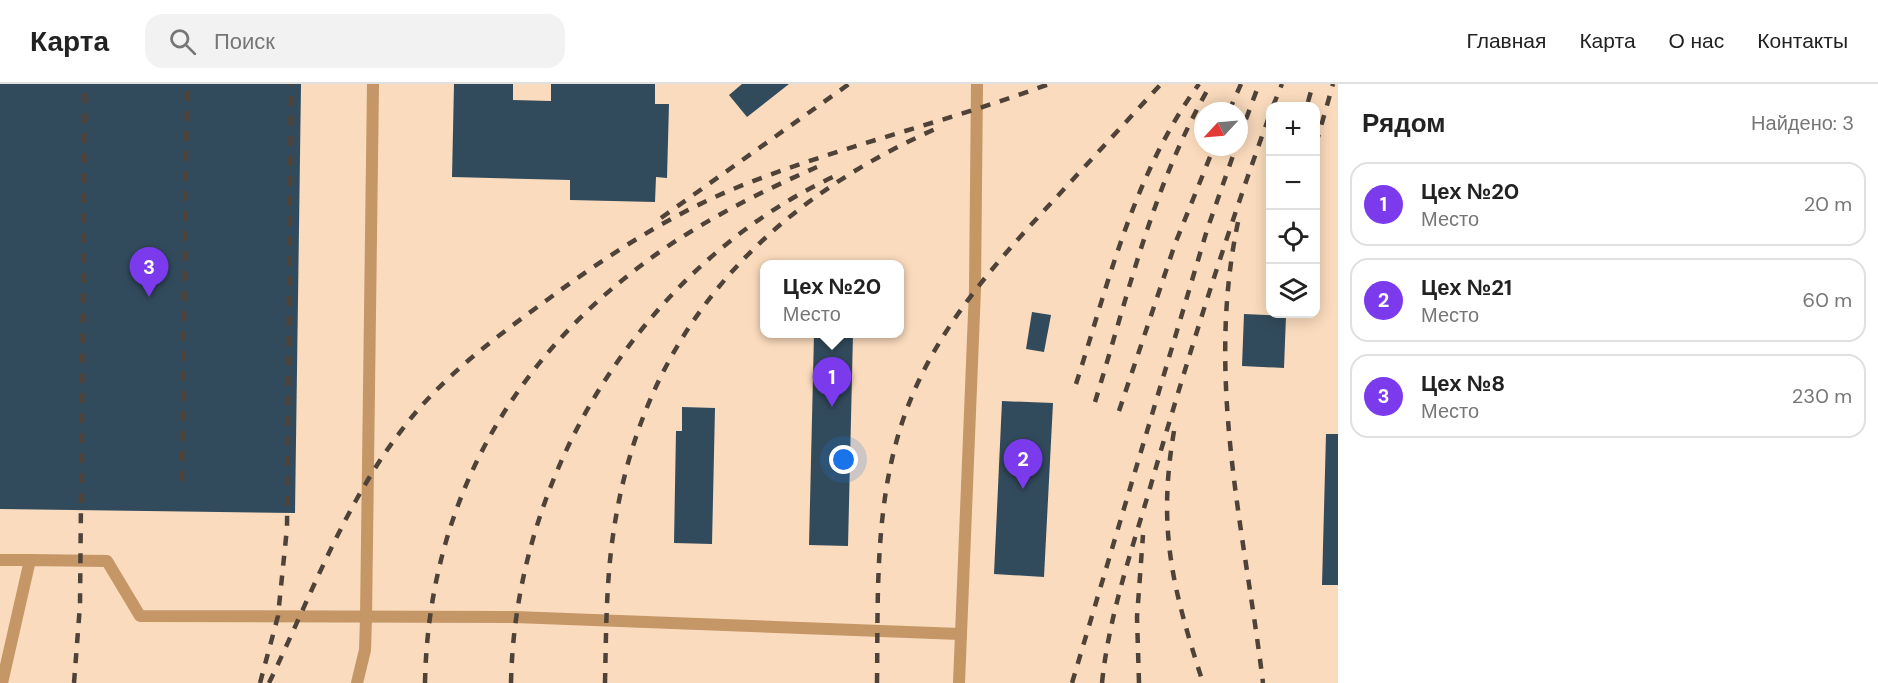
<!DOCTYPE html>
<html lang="ru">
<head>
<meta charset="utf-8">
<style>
	body { margin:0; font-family:"DM Sans",sans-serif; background:#f2f2f2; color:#222 }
	.controls { position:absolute; right:18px; top:18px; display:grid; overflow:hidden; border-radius:12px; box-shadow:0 3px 15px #0003 }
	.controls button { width:54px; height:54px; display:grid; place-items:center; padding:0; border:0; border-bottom:2px solid #e0e0e0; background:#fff; color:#222; font:30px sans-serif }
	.compass { position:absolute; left:1194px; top:18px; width:54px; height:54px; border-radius:50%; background:#fff; box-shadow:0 3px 15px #0003; rotate:244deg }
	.you { position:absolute; left:844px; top:376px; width:21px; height:21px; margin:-15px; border:4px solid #fff; border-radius:50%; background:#1a73e8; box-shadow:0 0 0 9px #1a73e833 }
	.badge { display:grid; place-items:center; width:39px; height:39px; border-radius:50%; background:#7c3aed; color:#fff; font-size:20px; font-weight:700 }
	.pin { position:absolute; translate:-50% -50px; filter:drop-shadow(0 2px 3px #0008) }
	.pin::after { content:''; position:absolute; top:32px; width:21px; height:18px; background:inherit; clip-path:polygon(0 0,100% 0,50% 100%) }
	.popup { position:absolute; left:760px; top:176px; width:144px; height:78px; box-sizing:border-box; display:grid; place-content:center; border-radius:12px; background:#fff; filter:drop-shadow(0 2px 4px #0005); font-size:20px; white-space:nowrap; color:#767676 }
	.popup b { font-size:22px; color:#222 }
	.popup::after { content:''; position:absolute; left:50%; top:100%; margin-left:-12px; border:12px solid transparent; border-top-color:#fff }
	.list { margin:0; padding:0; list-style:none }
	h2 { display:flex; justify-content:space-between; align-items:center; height:78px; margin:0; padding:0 24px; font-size:26px }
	h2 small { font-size:20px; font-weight:400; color:#767676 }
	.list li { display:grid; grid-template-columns:39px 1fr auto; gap:18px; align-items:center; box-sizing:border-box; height:84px; margin:0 12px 12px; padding:0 12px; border:2px solid #e0e0e0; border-radius:18px }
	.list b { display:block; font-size:22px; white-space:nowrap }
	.list p { margin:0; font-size:20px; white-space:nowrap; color:#767676 }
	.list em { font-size:20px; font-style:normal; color:#767676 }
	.icon { flex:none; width:33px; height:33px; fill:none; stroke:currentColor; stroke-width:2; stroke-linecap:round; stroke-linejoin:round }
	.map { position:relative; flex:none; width:1338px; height:599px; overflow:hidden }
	header { display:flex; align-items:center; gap:36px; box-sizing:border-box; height:84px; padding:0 30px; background:#fff; border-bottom:2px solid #e0e0e0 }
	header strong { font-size:28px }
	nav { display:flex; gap:33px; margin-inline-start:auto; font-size:21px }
	.search { width:420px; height:54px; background:#f2f2f2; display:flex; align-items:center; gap:15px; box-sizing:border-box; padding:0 21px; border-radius:18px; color:#767676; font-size:22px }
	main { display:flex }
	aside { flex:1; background:#fff }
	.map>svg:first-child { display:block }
</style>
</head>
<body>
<header>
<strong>Карта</strong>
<div class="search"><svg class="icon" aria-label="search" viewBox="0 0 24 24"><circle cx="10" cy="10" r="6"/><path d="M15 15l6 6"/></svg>Поиск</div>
<nav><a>Главная</a><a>Карта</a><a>О нас</a><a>Контакты</a></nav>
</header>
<main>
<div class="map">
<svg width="1338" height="599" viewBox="0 0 1338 599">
	<rect width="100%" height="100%" fill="#fbe7d4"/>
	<path fill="#fadbbd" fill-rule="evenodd" d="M0 0H1338V599H0ZM1270 22H1316V230H1270ZM1203 27H1239V63H1203ZM764 180H900V250H764Z"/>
	<g fill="#324b5c">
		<path d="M0 0H301L295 429 0 425Z"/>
		<path d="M454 0H513V16L551 17V0H655V20H669L667 94 656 93 655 118 570 116V96L452 93Z"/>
		<path d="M742 0H789L747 33 729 11Z"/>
		<path d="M1032 228 1051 231 1044 268 1026 265Z"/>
		<path d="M1244 230 1286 232 1284 284 1242 282Z"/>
		<path d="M814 250H853L848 462 809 461Z"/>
		<path d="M1002 317 1053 319 1044 493 994 490Z"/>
		<path d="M682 323 715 324 712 460 674 459 676 347H682Z"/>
		<path d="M1326 350H1338V501H1322Z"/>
	</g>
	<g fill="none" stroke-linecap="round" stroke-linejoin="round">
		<g stroke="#c59666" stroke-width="12">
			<path d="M0 476H30"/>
			<path d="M2 599 30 476 107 477 140 532 515 533 960 550"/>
			<path d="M357 599 365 566 366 534 373 0"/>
			<path d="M959 599 975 205 977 0"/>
		</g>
		<g stroke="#4f4339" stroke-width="4.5" stroke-dasharray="10 10" stroke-linecap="butt">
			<path d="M1308 18 1313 0"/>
			<path d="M1273 22 1282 0"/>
			<path d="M1229 27 1241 0"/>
			<path d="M1239 54 1259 0"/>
			<path d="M1316 60 1333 0"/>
			<path d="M661 134 849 0"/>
			<path d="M1238 138C1205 295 1244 443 1263 599"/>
			<path d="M1076 300C1109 197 1134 89 1199 0"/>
			<path d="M1095 318C1128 211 1154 97 1211 0"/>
			<path d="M1119 327 1175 160 1214 63"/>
			<path d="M1174 347C1157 447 1173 505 1203 599"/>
			<path d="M182 397 187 0"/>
			<path d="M74 599 80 521 85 0"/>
			<path d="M260 599 278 532 287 444 291 0"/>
			<path d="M269 599C311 512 344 420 404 343 443 292 496 253 547 216 609 170 676 127 748 99 846 61 950 37 1049 0"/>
			<path d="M425 599C428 428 506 282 643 180 696 140 756 110 817 83"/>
			<path d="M511 599C515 388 644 180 837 91"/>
			<path d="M605 599C606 555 606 511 611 467 635 260 754 124 942 42"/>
			<path d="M877 599C878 519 875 437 896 359 922 261 986 189 1053 117 1089 78 1125 39 1161 0"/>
			<path d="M1072 599 1207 146 1236 63"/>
			<path d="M1102 599C1109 530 1133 463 1152 397 1188 273 1226 151 1270 30"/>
			<path d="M1139 599 1137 533 1143 451"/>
		</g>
	</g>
</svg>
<div class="controls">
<button>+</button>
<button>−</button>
<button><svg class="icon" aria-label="locate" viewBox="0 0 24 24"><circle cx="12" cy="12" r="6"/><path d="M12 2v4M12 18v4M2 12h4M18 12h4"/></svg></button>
<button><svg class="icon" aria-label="layers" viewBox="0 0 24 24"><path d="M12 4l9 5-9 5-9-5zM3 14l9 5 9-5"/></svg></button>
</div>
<svg class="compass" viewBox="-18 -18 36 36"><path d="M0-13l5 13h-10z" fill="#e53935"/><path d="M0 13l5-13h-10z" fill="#767676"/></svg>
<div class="you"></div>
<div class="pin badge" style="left:832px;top:323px">1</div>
<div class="popup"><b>Цех №20</b>Место</div>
<div class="pin badge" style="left:1023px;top:405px">2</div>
<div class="pin badge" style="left:149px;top:213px">3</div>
</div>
<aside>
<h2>Рядом<small>Найдено: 3</small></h2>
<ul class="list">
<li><span class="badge">1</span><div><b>Цех №20</b><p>Место</p></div><em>20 m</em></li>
<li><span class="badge">2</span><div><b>Цех №21</b><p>Место</p></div><em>60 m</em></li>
<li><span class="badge">3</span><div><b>Цех №8</b><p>Место</p></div><em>230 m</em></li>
</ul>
</aside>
</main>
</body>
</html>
